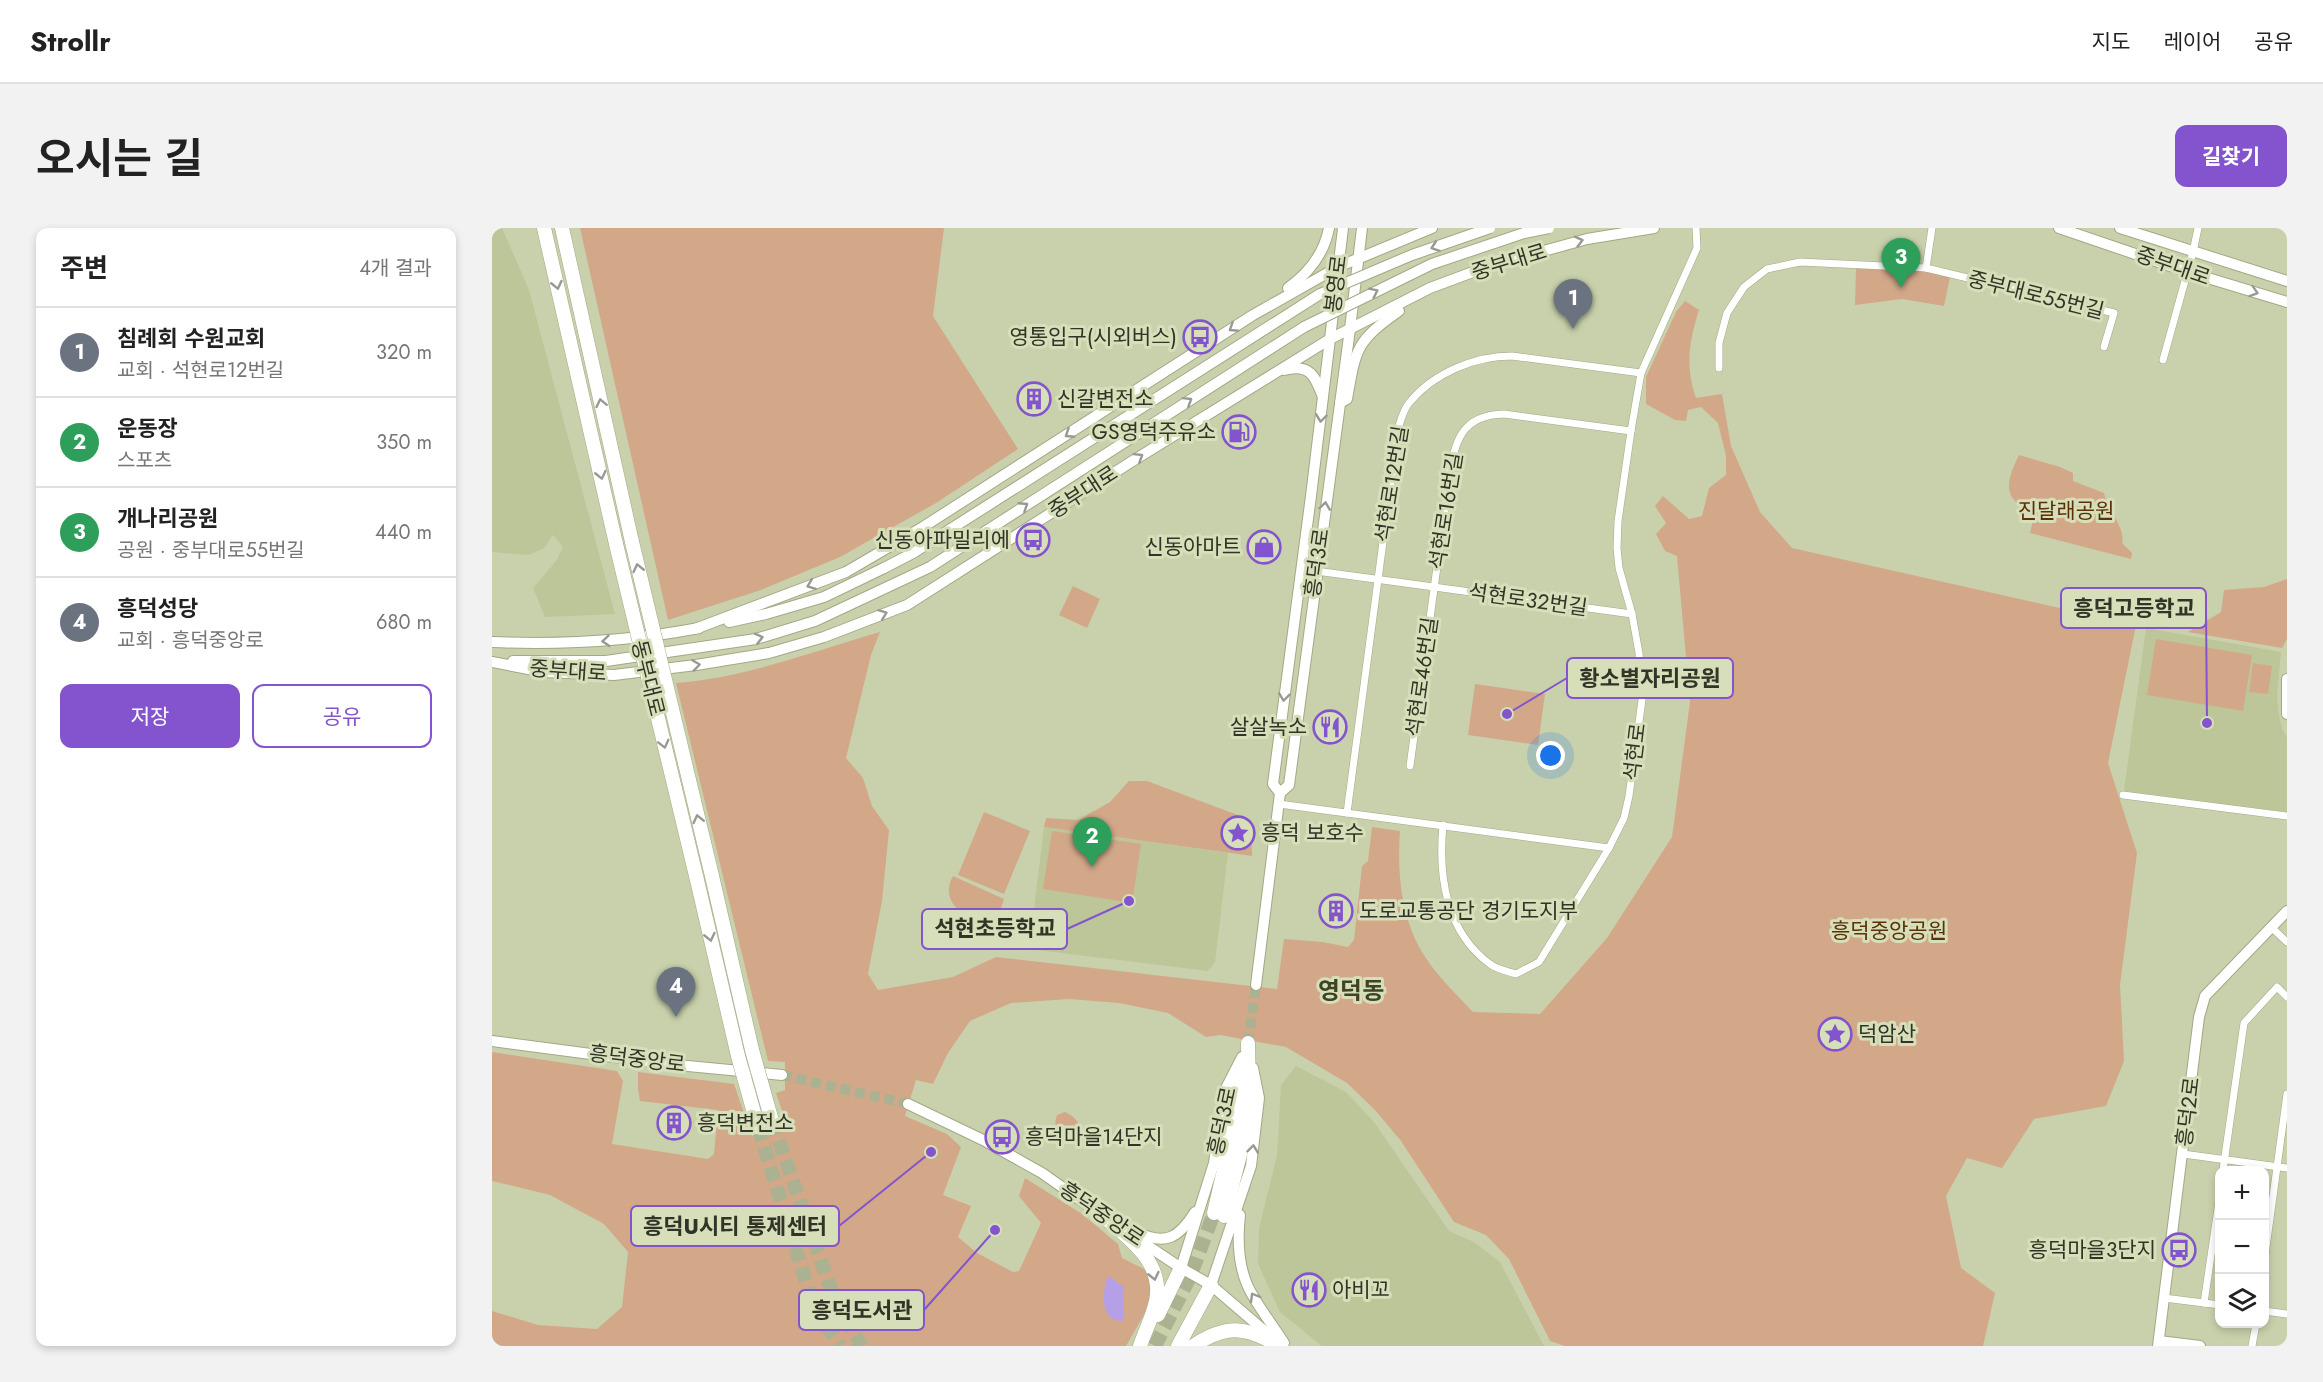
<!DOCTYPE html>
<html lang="ko">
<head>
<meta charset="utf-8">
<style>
	body { margin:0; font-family:Jost,"Noto Sans KR",sans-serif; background:#f2f2f2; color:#222 }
	.controls { position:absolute; right:18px; bottom:18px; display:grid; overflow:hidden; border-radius:12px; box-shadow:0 3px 9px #0003 }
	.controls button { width:54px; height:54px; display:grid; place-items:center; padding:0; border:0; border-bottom:2px solid #e0e0e0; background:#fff; color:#222; font:30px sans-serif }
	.you { position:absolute; left:1059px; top:528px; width:21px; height:21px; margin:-15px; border:4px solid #fff; border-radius:50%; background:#1a73e8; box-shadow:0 0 0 9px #1a73e833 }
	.badge { display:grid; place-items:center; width:39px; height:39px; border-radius:50%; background:#8354cd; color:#fff; font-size:20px; font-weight:700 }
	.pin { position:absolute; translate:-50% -50px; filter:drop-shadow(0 2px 3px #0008) }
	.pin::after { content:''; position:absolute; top:32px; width:21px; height:18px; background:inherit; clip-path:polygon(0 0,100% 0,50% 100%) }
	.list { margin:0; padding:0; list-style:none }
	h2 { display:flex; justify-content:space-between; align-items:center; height:78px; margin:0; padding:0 24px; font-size:26px }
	h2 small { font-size:20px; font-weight:400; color:#767676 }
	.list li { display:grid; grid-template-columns:39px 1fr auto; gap:18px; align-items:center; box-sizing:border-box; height:90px; padding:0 24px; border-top:2px solid #e0e0e0 }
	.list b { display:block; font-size:22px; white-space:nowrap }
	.list p { margin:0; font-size:20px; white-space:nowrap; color:#767676 }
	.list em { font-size:20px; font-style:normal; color:#767676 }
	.actions { display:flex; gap:12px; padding:18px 24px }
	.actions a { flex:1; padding:14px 0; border:2px solid #8354cd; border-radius:12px; text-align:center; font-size:21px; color:#8354cd }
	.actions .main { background:#8354cd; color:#fff }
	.icon { flex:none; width:33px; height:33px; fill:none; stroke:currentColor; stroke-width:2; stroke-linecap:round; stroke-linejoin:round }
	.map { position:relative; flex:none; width:1795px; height:1118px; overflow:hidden; border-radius:12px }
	header { display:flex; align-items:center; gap:36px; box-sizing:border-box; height:84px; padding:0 30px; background:#fff; border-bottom:2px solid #e0e0e0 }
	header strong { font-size:28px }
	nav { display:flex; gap:33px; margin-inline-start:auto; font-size:21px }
	.intro { display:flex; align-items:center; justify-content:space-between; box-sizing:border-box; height:144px; padding:0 36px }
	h1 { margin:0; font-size:42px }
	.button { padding:15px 27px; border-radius:12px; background:#8354cd; color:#fff; font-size:21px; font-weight:700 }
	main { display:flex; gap:36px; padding:0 36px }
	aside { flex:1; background:#fff; border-radius:12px; box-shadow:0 3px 9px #0003 }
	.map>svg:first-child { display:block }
</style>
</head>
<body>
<header>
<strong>Strollr</strong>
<nav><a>지도</a><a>레이어</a><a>공유</a></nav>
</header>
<div class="intro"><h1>오시는 길</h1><a class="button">길찾기</a></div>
<main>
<aside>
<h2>주변<small>4개 결과</small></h2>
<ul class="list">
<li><span class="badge" style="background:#6b7280">1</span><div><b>침례회 수원교회</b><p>교회 · 석현로12번길</p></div><em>320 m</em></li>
<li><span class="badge" style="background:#2e9e5b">2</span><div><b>운동장</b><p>스포츠</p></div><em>350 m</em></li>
<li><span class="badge" style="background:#2e9e5b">3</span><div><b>개나리공원</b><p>공원 · 중부대로55번길</p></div><em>440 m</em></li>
<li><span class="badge" style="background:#6b7280">4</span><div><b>흥덕성당</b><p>교회 · 흥덕중앙로</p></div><em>680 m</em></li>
</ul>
<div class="actions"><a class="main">저장</a><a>공유</a></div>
</aside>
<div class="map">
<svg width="1795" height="1118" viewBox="0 0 1795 1118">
	<rect width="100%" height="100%" fill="#c9d1ac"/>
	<g fill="#bcc699">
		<path d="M0 0H10L37 62 123 386 53 389 41 360 64 333 71 319 61 307 52 320 37 327 0 324Z"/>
		<path d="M1654 400 1789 424 1785 468 1787 488 1791 503 1795 509V584L1632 563Z"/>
		<path d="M552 599 736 625 723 734 716 743 537 721Z"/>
		<path d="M804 838 854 864 882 894 957 1003 982 1014 1008 1034 1052 1118H830L788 1084 766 1036 767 1000 785 928 789 857Z"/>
	</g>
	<g fill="#d2a889">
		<path d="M88 0H452L441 88 526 221 444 275 348 329 269 362 176 392Z"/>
		<path d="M1364 39 1433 43 1458 49 1452 78 1410 71 1363 77Z"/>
		<path d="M1193 73 1207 82C1197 114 1193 138 1204 170L1230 166 1239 218 1268 284 1300 320 1644 397 1616 535 1645 625 1628 757 1632 833 1614 878 1542 891 1510 940 1475 930 1454 968 1469 1040 1503 1065 1491 1118H1073L1058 1113 1017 1031 994 1007 962 994 909 913 883 882 855 855 794 819 728 807 714 809 676 785 627 775 577 771 519 775 478 793 456 825 441 856 424 852 413 888 455 906 469 919 451 967 479 978 466 1009 485 1025 521 1044 527 1043 549 995 527 968 533 950 590 986 626 1016 630 1030 660 1045 661 1071 634 1118H0V1083L46 1097 105 1101 130 1079 136 1024 112 996 58 967 0 953V824L125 843 131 853 120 916 216 931 222 926 226 882 148 873 146 861V844L242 856 260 908 295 897 284 865 293 862V834L276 833 184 455C253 450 322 423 388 404L379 427 354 530 371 550 380 578 397 602 390 673 376 746 386 762 461 749 504 729 785 761 792 711 831 714 856 719 862 712 870 638 876 633 880 599 908 603C905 644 909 688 930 724 944 747 963 765 981 784L1048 786 1115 710 1180 609 1198 474 1185 328 1173 323 1164 306 1174 295 1163 278 1171 268 1197 291 1210 288 1217 260 1234 247V228L1226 195 1209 179 1196 182 1194 193 1183 192 1154 176V149L1184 84Z"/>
		<path d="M1527 227 1568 239 1581 245V253L1612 265C1615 281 1634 300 1630 315L1640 325 1639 331 1538 305 1542 288C1536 282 1527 278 1523 273 1510 260 1521 240 1527 227Z"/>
		<path d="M1795 351V411L1790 420 1696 404 1729 384 1732 362 1772 359Z"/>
		<path d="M581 358 608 371 595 400 567 387Z"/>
		<path d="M1664 411 1760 427 1751 483 1655 467Z"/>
		<path d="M1761 435 1780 438 1776 466 1757 464Z"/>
		<path d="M983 456 1053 466 1046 517 976 507Z"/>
		<path d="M637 553H655L759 592 760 628 552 599 554 590 586 592 618 574Z"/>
		<path d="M492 584 538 603 512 666 466 647Z"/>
		<path d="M560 603 649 616 640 675 551 661Z"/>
		<path d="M461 648 512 671 507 686C483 700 444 678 461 648Z"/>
		<path d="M573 884C586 890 591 899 587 913L580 916C567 910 560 900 565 887Z"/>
	</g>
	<path fill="#b59fe7" d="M616 1048 632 1059 631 1093C607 1093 610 1064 616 1048Z"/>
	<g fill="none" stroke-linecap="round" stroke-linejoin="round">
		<g stroke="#abb291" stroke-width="10" stroke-dasharray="10 5" stroke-linecap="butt">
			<path d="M756 815 764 757"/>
			<path d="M290 847 416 876"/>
		</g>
		<g stroke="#abb291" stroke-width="14" stroke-dasharray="14 7" stroke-linecap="butt">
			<path d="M280 893 342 1070 370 1118"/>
			<path d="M266 899 321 1077 348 1118"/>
			<path d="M663 1118 698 1049 722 985"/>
		</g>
		<g stroke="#a1a985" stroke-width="8">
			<g id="street">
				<path d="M1434 40 1440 0"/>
				<path d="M1671 132 1701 24 1706 0"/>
				<path d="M1227 140V115L1235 85 1252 59 1275 41 1308 34 1434 40 1622 85 1612 119"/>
				<path d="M824 343 1140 386"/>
				<path d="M918 538 957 250C963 213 969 187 1012 186L1139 203"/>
				<path d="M1631 567 1795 588"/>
				<path d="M787 576 1117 620 1132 590 1137 568 1150 472 1147 425 1140 386 1127 340 1125 320 1126 293 1139 203 1149 145 1205 20 1204 0"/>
				<path d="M855 585 906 201C909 192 911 182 917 175 941 145 983 128 1020 128L1149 145"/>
				<path d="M951 597C946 648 954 704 998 736 1004 741 1015 743 1024 746L1047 734 1117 620"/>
				<path d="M1779 699 1795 714"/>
				<path d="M1691 926 1795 940"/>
				<path d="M1731 942 1752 795 1785 759 1795 769"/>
				<path d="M1772 1034 1795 866"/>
				<path d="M1672 1070 1728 1077"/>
				<path d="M1712 1075 1728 967"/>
				<path d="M1772 1083 1795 1086"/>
				<path d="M1760 1118 1764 1096"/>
			</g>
		</g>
		<g stroke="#a1a985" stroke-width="12">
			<g id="secondary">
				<path d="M1795 451V486"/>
				<path d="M788 565 781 556 819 268 838 111"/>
				<path d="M764 757 788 565 797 557 858 101"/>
				<path d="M0 813 175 836 290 847"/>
				<path d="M416 876 491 912 550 945 618 993"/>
				<path d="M748 987C745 1014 746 1044 761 1068 770 1084 782 1099 792 1115"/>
				<path d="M645 1004C673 1018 687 1010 703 984"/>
				<path d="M638 1006 689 1040 719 1057 783 1112"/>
				<path d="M689 1040 722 935 733 862 750 829"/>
				<path d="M719 1057 759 938 767 870 761 840"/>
				<path d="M1667 1113 1708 1118"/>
				<path d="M1666 1118 1707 789 1713 768 1795 683"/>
			</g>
		</g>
		<g stroke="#a1a985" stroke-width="12">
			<g id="primary">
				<path d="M1567 0 1696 44 1795 74"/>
				<path d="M1628 0 1795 53"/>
				<path d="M796 60C817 45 832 26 837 0"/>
				<path d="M858 101 870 0"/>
				<path d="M838 111 851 0"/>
				<path d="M792 142C818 135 823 148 831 169"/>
				<path d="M848 175 855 171C864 120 864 113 907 83"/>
				<path d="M237 394 274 386 332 369 392 340"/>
				<path d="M203 401 354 344 431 299 761 87 846 39 940 0"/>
				<path d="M0 414C69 417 139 413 207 400"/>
				<path d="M21 433H114L264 411 323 393 372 370"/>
				<path d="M0 434 52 444 122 447 204 437 277 425 332 409 415 377 639 234 838 111 938 60 997 38 1095 11 1162 0"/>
			</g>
		</g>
		<g stroke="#a1a985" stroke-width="15">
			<g id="highway">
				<path d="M52 0 124 316"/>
				<path d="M70 0 140 314"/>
				<path d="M220 648 260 822"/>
				<path d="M205 652 246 828"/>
				<path d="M722 985 732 942 751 837"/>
				<path d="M732 988 749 923 757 868 756 815"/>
				<path d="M612 989C638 1011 672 1035 664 1073 661 1088 653 1103 648 1118"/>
				<path d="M666 1087 689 1040"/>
				<path d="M686 1118 719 1057"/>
				<path d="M701 1118C734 1096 754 1098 787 1118"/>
			</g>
		</g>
		<use href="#street" stroke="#fff" stroke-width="7"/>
		<use href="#secondary" stroke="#fff" stroke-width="10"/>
		<use href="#primary" stroke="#fff" stroke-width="10"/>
		<use href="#highway" stroke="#fff" stroke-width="14"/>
		<g stroke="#a1a985" stroke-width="12" stroke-linecap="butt">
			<g id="primary-bridge">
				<path d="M392 340 421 325 828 66 920 27 998 0"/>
				<path d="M372 370 438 339 812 99 940 36 1032 5 1057 0"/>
			</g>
		</g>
		<g stroke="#a1a985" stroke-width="15" stroke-linecap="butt">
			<g id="highway-bridge">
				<path d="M140 314 220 648"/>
				<path d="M124 316 205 652"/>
				<path d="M260 822 280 893"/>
				<path d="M246 828 266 899"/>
			</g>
		</g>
		<use href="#primary-bridge" stroke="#fff" stroke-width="10"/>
		<use href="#highway-bridge" stroke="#fff" stroke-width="14"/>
	</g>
	<defs><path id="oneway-chevron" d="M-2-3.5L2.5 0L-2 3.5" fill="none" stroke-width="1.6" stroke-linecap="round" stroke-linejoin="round" transform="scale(1.5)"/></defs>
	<g stroke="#989a92">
		<use href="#oneway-chevron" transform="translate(1087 13) rotate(-15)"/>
		<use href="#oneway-chevron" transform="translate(943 19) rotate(161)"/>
		<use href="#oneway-chevron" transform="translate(65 57) rotate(77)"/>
		<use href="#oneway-chevron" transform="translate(882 64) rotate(-26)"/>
		<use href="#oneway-chevron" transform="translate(1762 64) rotate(17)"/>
		<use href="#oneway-chevron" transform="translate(741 100) rotate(147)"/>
		<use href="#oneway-chevron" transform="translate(696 173) rotate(-32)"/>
		<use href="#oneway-chevron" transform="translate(109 175) rotate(-102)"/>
		<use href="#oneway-chevron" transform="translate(829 190) rotate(97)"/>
		<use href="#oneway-chevron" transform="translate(577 206) rotate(147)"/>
		<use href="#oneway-chevron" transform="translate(647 229) rotate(-32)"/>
		<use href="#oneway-chevron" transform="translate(109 247) rotate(77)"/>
		<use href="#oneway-chevron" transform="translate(532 278) rotate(-33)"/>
		<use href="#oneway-chevron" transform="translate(833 278) rotate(-82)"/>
		<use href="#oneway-chevron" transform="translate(146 340) rotate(-103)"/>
		<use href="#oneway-chevron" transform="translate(319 357) rotate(159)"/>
		<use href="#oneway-chevron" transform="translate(391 386) rotate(-21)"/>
		<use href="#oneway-chevron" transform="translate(267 410) rotate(-14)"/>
		<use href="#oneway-chevron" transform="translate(114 413) rotate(175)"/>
		<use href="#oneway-chevron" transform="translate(204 437) rotate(-8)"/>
		<use href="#oneway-chevron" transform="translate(792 469) rotate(97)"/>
		<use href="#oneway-chevron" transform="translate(172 516) rotate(76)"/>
		<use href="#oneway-chevron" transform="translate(206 591) rotate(-103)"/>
		<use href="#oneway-chevron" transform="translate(218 709) rotate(77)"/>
		<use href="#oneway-chevron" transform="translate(761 921) rotate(-83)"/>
		<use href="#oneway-chevron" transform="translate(662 1048) rotate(77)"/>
		<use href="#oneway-chevron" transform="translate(762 1069) rotate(-120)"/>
	</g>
	<defs>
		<g id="bus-ring" transform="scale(1.725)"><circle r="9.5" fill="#d6dfb9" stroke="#8354cd" stroke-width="1.5"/><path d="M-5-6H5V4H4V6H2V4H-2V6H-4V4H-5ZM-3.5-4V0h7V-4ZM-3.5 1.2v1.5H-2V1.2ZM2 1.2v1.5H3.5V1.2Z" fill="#8354cd"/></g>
		<g id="building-ring" transform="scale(1.725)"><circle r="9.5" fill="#d6dfb9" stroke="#8354cd" stroke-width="1.5"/><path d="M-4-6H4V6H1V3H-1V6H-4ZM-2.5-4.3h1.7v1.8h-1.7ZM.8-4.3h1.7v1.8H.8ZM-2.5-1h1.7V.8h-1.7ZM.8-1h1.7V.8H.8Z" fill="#8354cd"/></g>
		<g id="fuel-ring" transform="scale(1.725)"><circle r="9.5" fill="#d6dfb9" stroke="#8354cd" stroke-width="1.5"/><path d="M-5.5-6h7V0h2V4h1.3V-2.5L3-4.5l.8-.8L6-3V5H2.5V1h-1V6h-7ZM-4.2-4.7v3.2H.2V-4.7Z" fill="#8354cd"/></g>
		<g id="shop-ring" transform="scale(1.725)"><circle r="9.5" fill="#d6dfb9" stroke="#8354cd" stroke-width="1.5"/><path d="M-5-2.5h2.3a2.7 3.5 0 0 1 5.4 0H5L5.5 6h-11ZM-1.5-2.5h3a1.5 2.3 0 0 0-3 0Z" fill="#8354cd"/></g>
		<g id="restaurant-ring" transform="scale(1.725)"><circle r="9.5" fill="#d6dfb9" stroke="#8354cd" stroke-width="1.5"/><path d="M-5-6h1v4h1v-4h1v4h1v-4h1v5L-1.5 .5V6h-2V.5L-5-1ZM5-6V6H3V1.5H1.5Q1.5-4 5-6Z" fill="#8354cd"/></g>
		<g id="sight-ring" transform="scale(1.725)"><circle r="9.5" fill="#d6dfb9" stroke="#8354cd" stroke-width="1.5"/><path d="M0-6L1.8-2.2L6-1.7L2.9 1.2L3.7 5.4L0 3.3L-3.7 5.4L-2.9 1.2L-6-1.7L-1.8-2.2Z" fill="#8354cd"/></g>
	</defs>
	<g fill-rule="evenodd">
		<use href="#bus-ring" x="708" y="109"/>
		<use href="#building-ring" x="542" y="171"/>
		<use href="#fuel-ring" x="747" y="204"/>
		<use href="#bus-ring" x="541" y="312"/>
		<use href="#shop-ring" x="772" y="319"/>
		<use href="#restaurant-ring" x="838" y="499"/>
		<use href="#sight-ring" x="746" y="605"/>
		<use href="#building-ring" x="844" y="683"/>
		<use href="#sight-ring" x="1343" y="806"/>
		<use href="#building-ring" x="182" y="895"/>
		<use href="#bus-ring" x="510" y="909"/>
		<use href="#bus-ring" x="1687" y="1022"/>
		<use href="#restaurant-ring" x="817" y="1062"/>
	</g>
	<g text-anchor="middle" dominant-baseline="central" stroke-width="6" stroke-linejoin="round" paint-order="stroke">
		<g font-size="21" fill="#313426" stroke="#d6dfb9">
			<text transform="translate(1017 34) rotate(-17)">중부대로</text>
			<text transform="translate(1681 38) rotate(19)">중부대로</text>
			<text transform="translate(844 56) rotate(-83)">봉영로</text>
			<text transform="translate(1544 67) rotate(14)">중부대로55번길</text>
			<text transform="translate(900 256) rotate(-81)">석현로12번길</text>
			<text transform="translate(591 264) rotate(-33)">중부대로</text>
			<text transform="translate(954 283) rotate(-81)">석현로16번길</text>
			<text transform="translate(825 335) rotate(-82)">흥덕3로</text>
			<text transform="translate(1036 372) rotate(8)">석현로32번길</text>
			<text transform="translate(76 443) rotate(4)">중부대로</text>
			<text transform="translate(930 449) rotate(-82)">석현로46번길</text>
			<text transform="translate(156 450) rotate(76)">동부대로</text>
			<text transform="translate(1143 524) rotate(-83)">석현로</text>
			<text transform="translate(145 831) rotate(7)">흥덕중앙로</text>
			<text transform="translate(1696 884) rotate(-83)">흥덕2로</text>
			<text transform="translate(730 893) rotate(-78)">흥덕3로</text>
			<text transform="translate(610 986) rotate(34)">흥덕중앙로</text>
		</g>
		<g font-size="21" fill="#313426" stroke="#d6dfb9" text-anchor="start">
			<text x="685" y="109" text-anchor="end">영통입구(시외버스)</text>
			<text x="565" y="171">신갈변전소</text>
			<text x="724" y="204" text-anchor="end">GS영덕주유소</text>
			<text x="518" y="312" text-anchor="end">신동아파밀리에</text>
			<text x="749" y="319" text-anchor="end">신동아마트</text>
			<text x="815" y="499" text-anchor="end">살살녹소</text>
			<text x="769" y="605">흥덕 보호수</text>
			<text x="867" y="683">도로교통공단 경기도지부</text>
			<text x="1366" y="806">덕암산</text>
			<text x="205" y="895">흥덕변전소</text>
			<text x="533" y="909">흥덕마을14단지</text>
			<text x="1664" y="1022" text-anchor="end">흥덕마을3단지</text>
			<text x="840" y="1062">아비꼬</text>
		</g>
		<g font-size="21" fill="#5d3107" stroke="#d6dfb9">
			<text x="1574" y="283">진달래공원</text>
			<text x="1397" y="703">흥덕중앙공원</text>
		</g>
		<g font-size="24" font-weight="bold" fill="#3e4424" stroke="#d6dfb9">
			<text x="859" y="762">영덕동</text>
		</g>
	</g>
	<path fill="none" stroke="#8354cd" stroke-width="2" d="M1715 495L1714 380M1015 486L1075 450M637 673L575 701M439 924L347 998M503 1002L432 1082"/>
	<g fill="#8354cd" stroke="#d6dfb9" stroke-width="2">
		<circle cx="1715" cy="495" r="6"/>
		<circle cx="1015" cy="486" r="6"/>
		<circle cx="637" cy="673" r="6"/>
		<circle cx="439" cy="924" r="6"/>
		<circle cx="503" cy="1002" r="6"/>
	</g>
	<g fill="#d6dfb9" stroke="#8354cd" stroke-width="2">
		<rect x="1569" y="360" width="145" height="40" rx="6"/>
		<rect x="1075" y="430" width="166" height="40" rx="6"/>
		<rect x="430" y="681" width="145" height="40" rx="6"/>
		<rect x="139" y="978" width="208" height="40" rx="6"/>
		<rect x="307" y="1062" width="125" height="40" rx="6"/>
	</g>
	<g font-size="22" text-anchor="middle" font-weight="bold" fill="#313426">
		<text x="1642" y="388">흥덕고등학교</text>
		<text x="1158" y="458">황소별자리공원</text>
		<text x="503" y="708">석현초등학교</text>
		<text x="243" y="1006">흥덕U시티 통제센터</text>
		<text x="370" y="1090">흥덕도서관</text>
	</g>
</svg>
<div class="controls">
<button>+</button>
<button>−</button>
<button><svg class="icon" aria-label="layers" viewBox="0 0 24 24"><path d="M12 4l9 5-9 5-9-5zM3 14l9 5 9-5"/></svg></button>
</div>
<div class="you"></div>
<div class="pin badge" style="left:1081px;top:101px;background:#6b7280">1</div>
<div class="pin badge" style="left:600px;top:639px;background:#2e9e5b">2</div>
<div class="pin badge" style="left:1409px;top:60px;background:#2e9e5b">3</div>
<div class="pin badge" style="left:184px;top:789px;background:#6b7280">4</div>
</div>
</main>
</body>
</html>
